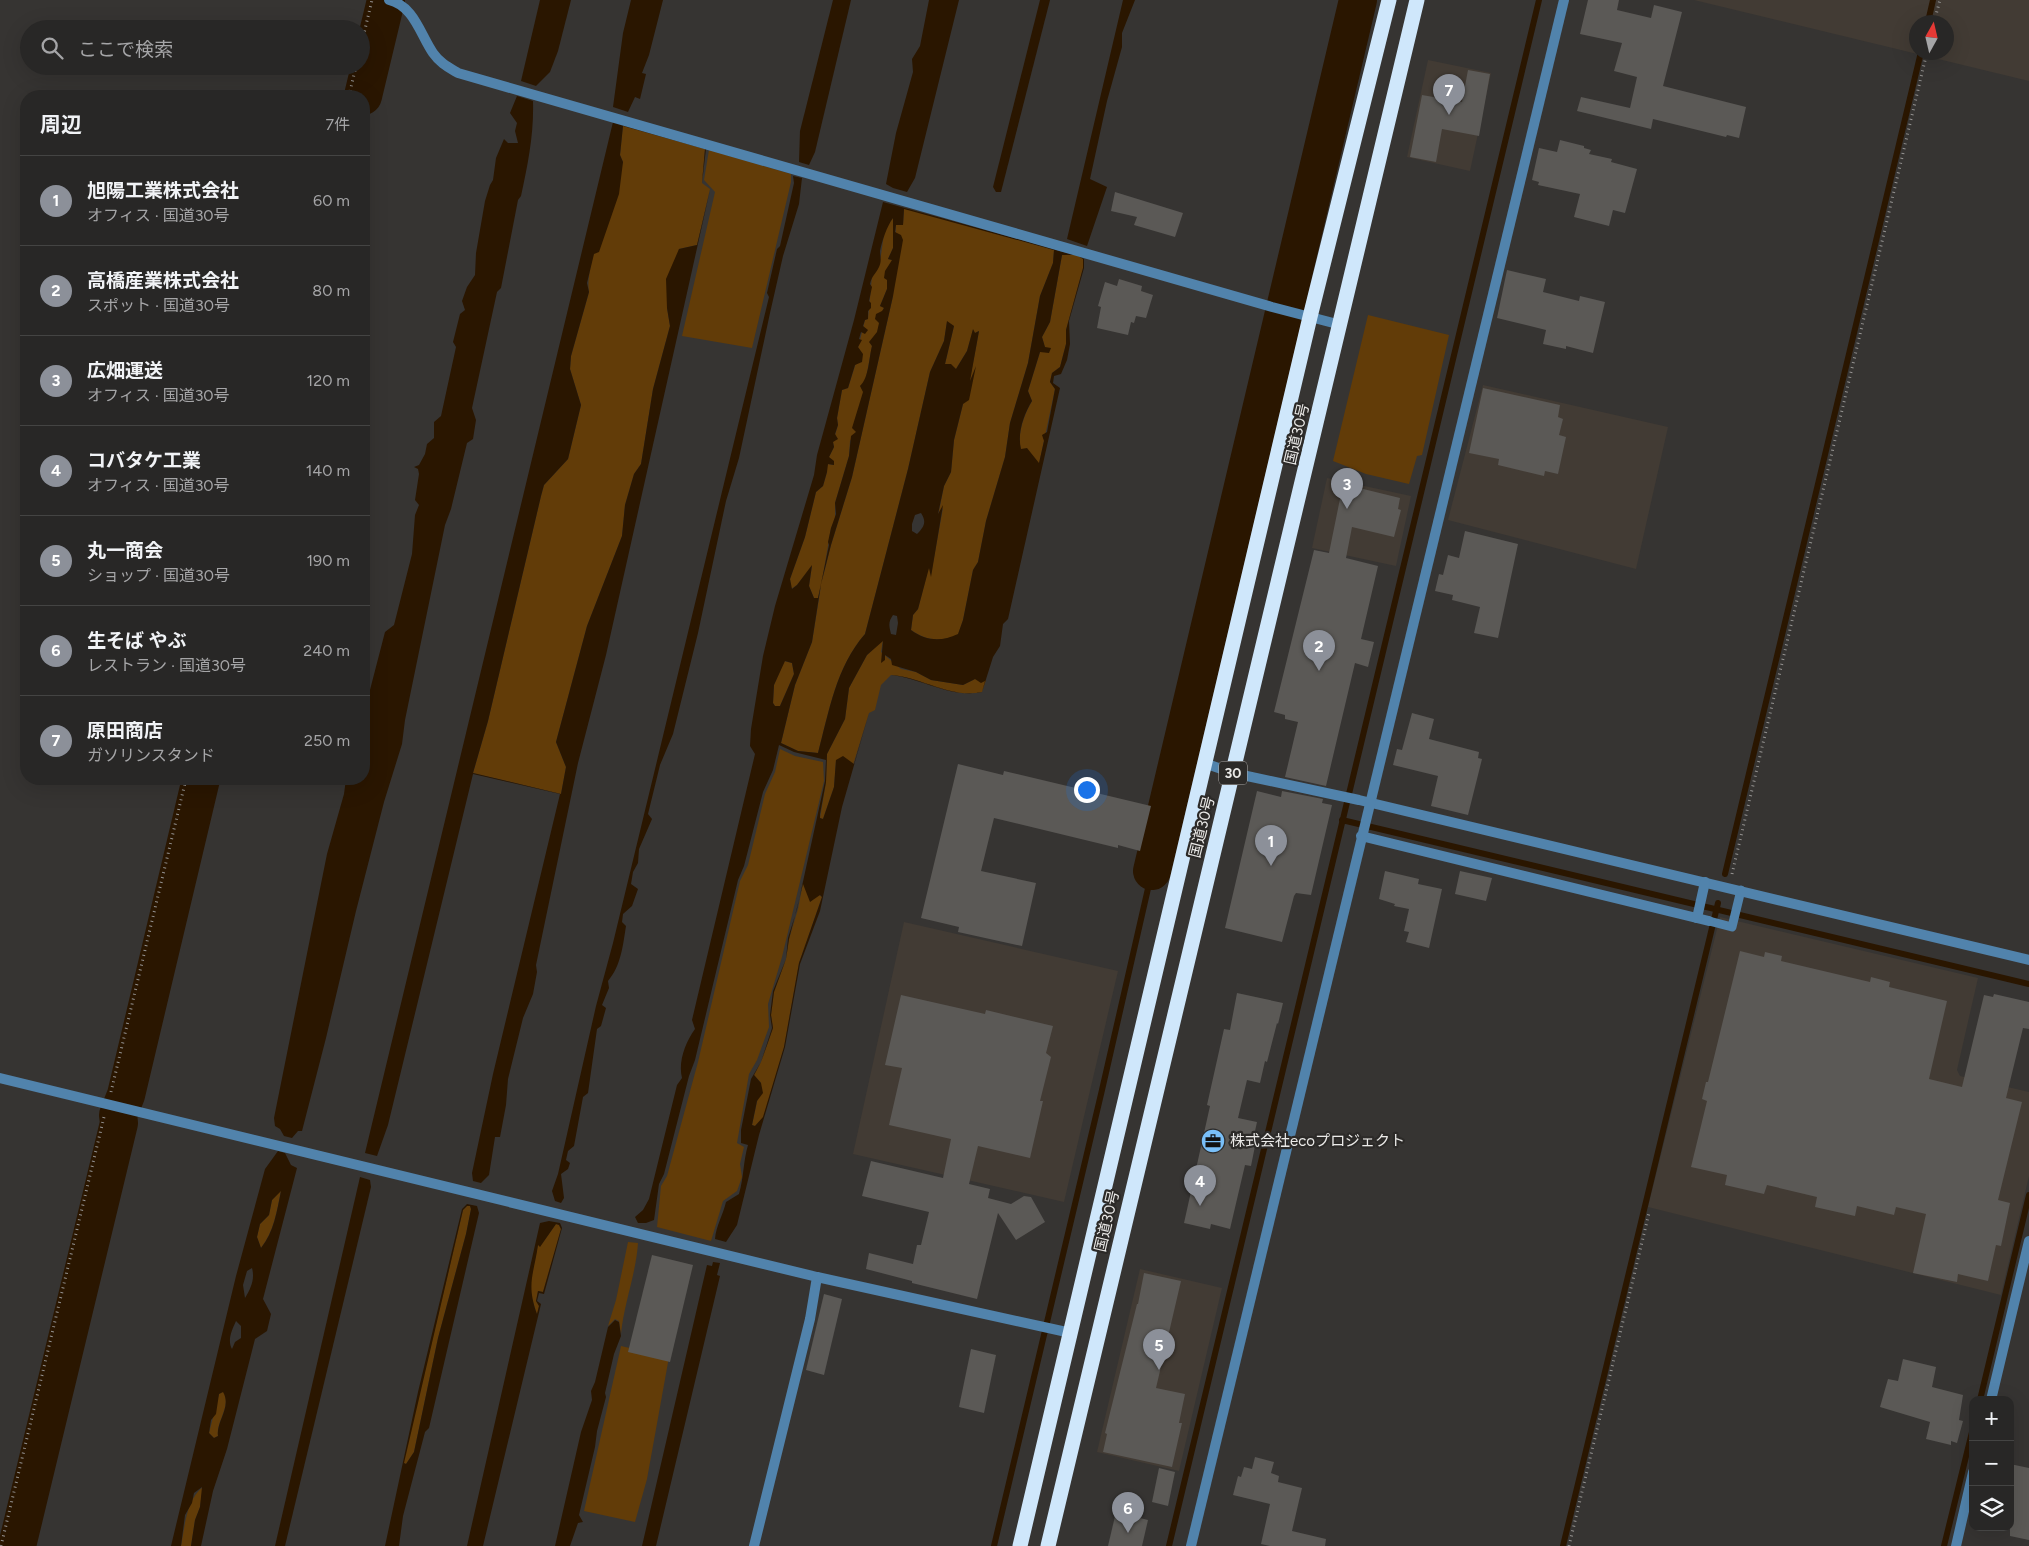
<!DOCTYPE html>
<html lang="ja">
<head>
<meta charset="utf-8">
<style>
	body { margin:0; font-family:Figtree,"Noto Sans JP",sans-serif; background:#302f2e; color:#f1f3f6 }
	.controls { position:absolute; right:15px; bottom:15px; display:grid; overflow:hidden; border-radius:10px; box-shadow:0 5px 20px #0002 }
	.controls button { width:45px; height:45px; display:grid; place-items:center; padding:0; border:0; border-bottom:1px solid #444443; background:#282726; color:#f1f3f6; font:25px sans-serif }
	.compass { position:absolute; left:1909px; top:15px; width:45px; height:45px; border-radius:50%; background:#282726; box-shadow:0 5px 20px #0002; rotate:8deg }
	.you { position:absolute; left:1086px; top:789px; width:18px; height:18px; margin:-12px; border:4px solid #fff; border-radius:50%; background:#1a73e8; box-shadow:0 0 0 8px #1a73e833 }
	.badge { display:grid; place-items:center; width:32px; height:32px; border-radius:50%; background:#8c9099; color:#fff; font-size:16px; font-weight:700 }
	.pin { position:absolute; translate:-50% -41px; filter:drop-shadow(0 1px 2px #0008) }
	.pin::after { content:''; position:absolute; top:26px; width:18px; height:15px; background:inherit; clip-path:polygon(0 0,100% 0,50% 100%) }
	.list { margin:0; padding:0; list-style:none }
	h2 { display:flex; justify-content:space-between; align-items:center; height:65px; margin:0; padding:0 20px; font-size:21px }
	h2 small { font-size:16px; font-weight:400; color:#a5a5a7 }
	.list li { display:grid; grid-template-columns:32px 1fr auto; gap:15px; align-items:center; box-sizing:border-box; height:90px; padding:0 20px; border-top:1px solid #444443 }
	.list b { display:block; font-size:19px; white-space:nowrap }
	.list p { margin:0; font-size:16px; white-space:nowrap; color:#a5a5a7 }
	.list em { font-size:16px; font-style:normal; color:#a5a5a7 }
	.icon { flex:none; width:28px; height:28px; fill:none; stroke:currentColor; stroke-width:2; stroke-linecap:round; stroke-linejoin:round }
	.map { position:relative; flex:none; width:2029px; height:1546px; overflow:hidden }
	.search { position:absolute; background:#282726; box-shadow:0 5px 20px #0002; left:20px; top:20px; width:350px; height:55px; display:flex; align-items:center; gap:12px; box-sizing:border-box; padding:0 18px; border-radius:28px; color:#a5a5a7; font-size:19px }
	.panel { position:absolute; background:#282726; box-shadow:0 5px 20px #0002; left:20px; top:90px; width:350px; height:695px; border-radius:20px }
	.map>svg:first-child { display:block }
</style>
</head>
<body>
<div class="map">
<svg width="2029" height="1546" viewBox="0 0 2029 1546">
	<rect width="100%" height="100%" fill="#363432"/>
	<g fill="#423b34" fill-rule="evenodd">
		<path d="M1694 0H2029V81ZM1946 22V52H1916V22Z"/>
		<path d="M1428 60 1491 73 1470 171 1407 157Z"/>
		<path d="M1483 385 1668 427 1636 569 1448 520Z"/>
		<path d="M1327 478 1411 496 1396 566 1312 548Z"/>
		<path d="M1720 917 1978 978 1957 1070 1960 1076 2029 1092V1176L2001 1295 1648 1207Z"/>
		<path d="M904 922 1118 971 1064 1202 853 1154Z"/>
		<path d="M1140 1269 1222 1288 1179 1471 1097 1452Z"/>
	</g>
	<g fill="#623c08">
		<path d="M623 125 705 149 702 183 710 189 697 245 679 249 667 308 670 326 653 389 641 464 634 474 625 505 622 536 587 626 556 742 566 767 561 794 473 773 488 721 541 496 544 485 568 459 581 405 570 369 571 356 589 292C584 266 614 191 623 162L620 155Z"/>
		<path d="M709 150 791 174V182L752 348 682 336 715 192 704 180Z"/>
		<path d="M904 208 1054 250 1053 263 1040 296 1028 363 1010 423 1005 457 986 521 978 562 973 570 963 620 958 635C941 642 927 641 911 630L913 615 918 609 929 566 931 574 943 508 938 516 944 486 951 472 954 440 963 404 975 370 969 384 979 331 975 333 973 330 967 351 956 369 945 364 954 326 947 322 944 341 930 372 908 469 865 634C836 667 829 712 818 753L798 751 781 743 795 685 812 642 821 586 818 598H814L809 586 812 566 797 585 791 589 790 579 805 537 816 492 823 486 827 472V464L834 465 829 457 834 447 833 442 838 425 837 418 842 390 848 388 860 350 858 348 865 320 868 319 872 276C883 267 881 241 886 227 888 224 891 221 893 218V248L888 259 892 260 887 289 880 306 884 307 877 333 870 342 872 346 856 432 850 441 849 456 835 503V520L831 528 822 581 831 545 852 477 893 296 896 224 903 225Z"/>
		<path d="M1062 255H1077L1083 259V268L1066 330V344L1060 367 1052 373 1050 382 1055 389 1039 464 1021 450C1017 434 1024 415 1032 401L1028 391 1040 352 1050 348H1045L1042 337 1050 322Z"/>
		<path d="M1368 315 1449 335 1422 455 1417 456 1409 484 1366 474 1333 461Z"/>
		<path d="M883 640 881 652 901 669 916 672 931 680 963 685 975 679 986 680 982 692C951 699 921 677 891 675L881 685 875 710 869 713 853 765 836 760 834 787 823 819 820 818 826 782 827 754 845 719 849 688 867 655Z"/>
		<path d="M784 661 792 663 794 674 780 706H775L773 703 774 685Z"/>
		<path d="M780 749 795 756 823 762 824 781 782 957 768 1004 769 1027 757 1060 749 1074 737 1143 744 1147 740 1164 742 1177 737 1191 723 1201 711 1241 657 1227 661 1186 667 1176 698 1062 740 881 748 865 765 794 775 772Z"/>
		<path d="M803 883 822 897 799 963 784 1047 763 1118 755 1126 752 1125 761 1083 754 1075 761 1062 773 1028 771 1015 774 992 786 959 789 939 798 909Z"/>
		<path d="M281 1190C277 1211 274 1231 261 1248L257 1237 260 1224 269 1215 272 1200Z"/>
		<path d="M467 1206H470L471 1209 466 1234 438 1338 414 1452 406 1464 403 1463 463 1210Z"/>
		<path d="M556 1224 559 1225 561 1229 543 1292 538 1291 536 1301 539 1306 537 1315 531 1295 530 1284 538 1244 540 1246Z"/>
		<path d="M628 1242 638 1243C636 1274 624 1303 621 1334L619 1321 615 1319 608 1326 616 1300Z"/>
		<path d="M621 1346 669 1357 647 1479 635 1522 584 1511Z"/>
		<path d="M224 1391C231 1408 216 1421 218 1436L214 1438 209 1433 219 1394Z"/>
		<path d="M203 1487 200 1507 195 1520 191 1546H181C185 1526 186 1500 203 1487Z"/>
	</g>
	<g fill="#2a1600" fill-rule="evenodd">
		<path d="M540 0H571L558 51 550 72 536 86 521 81Z"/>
		<path d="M631 0H663L649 55 642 73 646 74 640 99 635 97 628 112 613 107 623 33Z"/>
		<path d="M833 0H851L815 152 809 165 799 162 800 131Z"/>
		<path d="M929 0H959L915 178 907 192 893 188 886 184 896 133 913 72 912 59 920 46Z"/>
		<path d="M1040 0H1050L1001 192H996L993 187Z"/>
		<path d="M1123 0H1135L1122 33V47L1107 101 1090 179 1107 187 1087 246 1067 239Z"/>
		<path d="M517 96 533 101C534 134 528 164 521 196L518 200 501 288 497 292 472 408 476 420 473 439 467 443 451 509 445 525 405 720 402 744 384 802 356 911 326 1038 302 1131H298L292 1138 284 1136 280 1129 275 1126 274 1118 327 854 344 794 346 779H364V713L385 632 394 625 412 554 415 515 419 505 415 500 419 474 418 469 414 467 419 465 425 454 427 444 434 438V422L441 416 456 347 453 342 460 314 465 310 462 301 467 287 475 275 476 253 485 201 490 185 493 180 496 158 504 139 508 143H518L515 131 517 123 510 113Z"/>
		<path d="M613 122 706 149 702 183 710 190 606 655 578 763 536 965 537 972 533 994 523 1018 508 1079 506 1105 500 1137H495L489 1175 481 1183 473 1181 472 1173 493 1074 560 794 473 774 388 1125 377 1156 365 1153ZM623 126 705 149 702 183 710 190 697 245 679 249 666 279 667 308 670 326 653 389 641 464 634 474 625 505 622 536 587 626 556 742 566 767 561 794 473 773 488 721 541 496 544 485 568 459 581 405 570 369 571 356 589 292 587 283 594 254 599 252 619 194 623 162 620 155Z"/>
		<path d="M793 176 802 178 799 204 783 256 770 313 739 458 726 501 698 633 673 734 660 765 648 814 652 819 639 849 638 863 633 872 631 884 638 889 632 906 623 914 622 922 626 926C623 945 621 966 608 981L609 988 602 1005 606 1008 601 1026 597 1029 588 1093 583 1097 574 1146 568 1151 566 1160 570 1163 568 1169 561 1174 564 1198 561 1203 555 1201 552 1191 558 1174 596 1006 613 943 769 297 767 293 777 249 780 246 794 183Z"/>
		<path d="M883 202 1054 249C1064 254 1074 252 1084 259V268L1069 321 1070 344 1067 360 1061 374 1054 376 1053 383 1060 388 1008 619 1003 624 1000 646 993 657 982 692C952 699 921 678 891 675L881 685 875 710 869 713 842 807 820 911 800 964 785 1047 759 1135 737 1225 726 1242 715 1239C716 1226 723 1215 726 1202L739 1194C744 1177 743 1162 748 1145L741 1143V1130L751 1079 761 1062 772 1028 770 1015 773 991 786 959 788 938 797 909 825 781 826 760 794 752 779 745 773 770 763 792 744 866 738 880 695 1060 689 1076 664 1174 659 1184 654 1220 646 1223H638L635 1217 643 1210 649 1199 677 1085 682 1078C678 1062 685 1043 695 1029L692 1020 755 754 750 746 751 729 763 656 775 606 814 475 817 455 854 320ZM904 209 1054 250 1053 263 1040 296 1028 363 1010 423 1005 457 986 521 978 562 973 570 963 620 958 634C941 642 926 641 911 630L913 615 918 609 929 568 931 577 943 505 938 514 944 486 951 472 954 440 963 404 969 400 976 366 970 381 979 331 975 333 973 329 967 351 956 369 951 364H945L954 326 947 321 944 341 930 372 908 469 865 634C836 667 829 712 818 753L798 751 781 743 795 685 812 642 821 584 831 545 852 477 893 296 903 240 901 235 895 232 896 225H903ZM893 218V248L888 259 892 260 885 271 884 278 887 280V289L880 306 884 308 882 311 876 314 875 319 879 323 877 332 869 342 872 346C869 357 869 378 860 386L863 392 852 428 856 432 851 436 849 456 835 503 836 514 831 528 828 542 829 545 818 598H814L809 586 812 565 797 585 792 589 790 579 805 537 816 492 823 486 827 472 828 464 834 465V461L829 457 834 447 833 442 838 439 835 434 838 425 837 418 842 390 848 388 855 365 862 362 863 354 858 347 862 340 859 339 861 332 865 334 868 330 863 326 865 320 868 319V311L871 308V303L869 301 872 287 870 284C872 275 876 274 879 267 882 261 880 256 880 251 882 241 887 226 893 218ZM1062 255H1077L1083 259V268L1066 330V344L1060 367 1052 373 1050 382 1055 389 1047 432 1042 435 1044 441 1039 463 1027 448 1021 449C1017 433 1024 414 1032 401L1028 391 1040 352 1049 353 1051 348 1045 347 1042 337 1050 322ZM921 513C927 522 924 527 917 534L912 531V524L915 515ZM893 615 897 616 898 623 896 635 891 634C889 626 888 622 893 615ZM883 641 881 663 885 660V655L891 659 892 665 916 672 931 680 963 685 975 679 981 683 985 681 982 692C952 699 921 677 891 675L881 685 875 710 869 713 854 764 843 756 836 760 834 787 823 819 820 818V814L826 782 827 754 845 719 849 688 867 655ZM785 661 792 663 794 674 780 706H775L773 703 774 685ZM803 884 810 902 820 895 822 897 799 963 784 1047 763 1117 755 1126 752 1125 757 1101 763 1093 761 1083 754 1075 761 1062 773 1028 771 1015 774 992 786 959 789 939Z"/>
		<path d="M278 1151 285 1153 291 1165 297 1168 263 1299 271 1314 267 1331 255 1339 227 1449 213 1491 201 1546H191L195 1520 200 1507 202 1487 194 1493 192 1503 185 1515 181 1546H171L236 1276 265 1169ZM281 1191C277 1211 274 1232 261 1248L257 1237 260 1224 269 1215 272 1200ZM252 1268C255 1279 251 1288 245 1298L243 1285 247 1271ZM236 1321 241 1326V1338L235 1342 232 1349C227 1340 232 1330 236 1321ZM223 1392C232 1407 216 1421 218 1436L214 1438 209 1433 211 1420 216 1414 219 1394Z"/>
		<path d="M360 1177 370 1180 371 1187 285 1546H275Z"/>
		<path d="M467 1204 477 1206 479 1213 429 1428 425 1432 403 1516 399 1546H385L418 1392 462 1209ZM467 1206H470L471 1209 466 1234 438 1338 414 1452 406 1464 404 1463 463 1210Z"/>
		<path d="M549 1221 560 1223 562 1228 544 1294 539 1293 537 1301 541 1304 483 1546H467L540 1223ZM556 1224 559 1225 561 1229 543 1292 538 1291 536 1301 539 1306 537 1314C526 1284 534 1274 538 1245L540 1247Z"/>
		<path d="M713 1262 720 1263 717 1275 720 1276 656 1546H642L707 1265 712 1266Z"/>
		<path d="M615 1320 619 1322 621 1336 614 1354 605 1393 606 1397 597 1431 595 1447 579 1515 583 1522 578 1523 570 1546H555L581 1432 592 1400 591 1391 595 1382 608 1327Z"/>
	</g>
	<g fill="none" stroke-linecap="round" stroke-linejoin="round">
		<g stroke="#2a1600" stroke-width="6">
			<path d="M1928 22 1933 0"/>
			<path d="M1342 820 2029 984"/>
			<path d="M1725 874 1921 52"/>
			<path d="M1980 1400 2029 1195"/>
			<path d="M994 1546 1102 1090 1152 871"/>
			<path d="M1169 1546 1539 0"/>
			<path d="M1563 1546 1718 903"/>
			<path d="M1944 1546 1973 1428"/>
		</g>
		<g stroke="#2a1600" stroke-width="38">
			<path d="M363 96 386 0"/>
			<path d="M1152 871 1358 0"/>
			<path d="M17 1546 119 1123 118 1115 126 1095 201 779"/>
		</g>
	</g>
	<g fill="#5b5956">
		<path d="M1588 0H1619L1617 10 1651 18 1654 5 1682 12 1663 86 1746 107 1739 138 1727 135 1726 137 1653 119 1651 129 1577 111 1581 97 1630 108 1637 77 1614 71 1622 43 1580 34Z"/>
		<path d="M1468 70 1490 74 1479 136 1442 129 1436 162 1410 157 1422 95 1462 102Z"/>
		<path d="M1560 140 1584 146V148L1591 150 1589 154 1612 159 1611 162 1637 169 1625 213 1613 210 1609 226 1574 217 1580 194 1538 185 1539 182 1532 180 1539 148 1557 152Z"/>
		<path d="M1115 192 1183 213 1175 237 1134 225 1137 217 1111 211Z"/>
		<path d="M1507 270 1546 279 1543 292 1579 301 1580 296 1605 302 1593 353 1566 346V349L1543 344 1546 330 1497 318Z"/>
		<path d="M1119 279 1142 286 1141 291 1153 295 1146 318 1136 316 1134 323 1131 322 1128 335 1097 328 1101 307 1098 306 1105 282 1117 286Z"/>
		<path d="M1483 388 1560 405 1558 417 1563 419 1559 435 1566 437 1558 474 1545 471 1544 476 1498 465 1499 459 1469 453Z"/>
		<path d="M1343 484 1400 498 1398 509 1401 510 1394 537 1352 527 1346 558 1378 566 1361 639 1374 642 1368 667 1355 663 1326 786 1285 777 1298 722 1285 719V715L1274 712 1314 550 1329 553Z"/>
		<path d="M1465 531 1518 544 1498 638 1474 633 1480 607 1452 600 1453 595 1435 591 1439 574 1443 575 1448 555 1459 558Z"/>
		<path d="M1412 713 1434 719 1429 739 1479 752 1478 758 1482 759 1468 815 1431 806 1438 776 1393 765 1397 749 1402 750Z"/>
		<path d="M958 764 1003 775 1004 771 1151 806 1140 851 1118 845V848L994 818 981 871 1036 883 1022 946 958 932 959 927 921 918Z"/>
		<path d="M1257 791 1281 797 1282 791 1323 799 1322 803 1332 805 1311 895 1296 893 1294 896 1282 942 1225 928Z"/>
		<path d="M1385 871 1419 879 1418 884 1442 889 1429 948 1406 942 1409 932 1404 931 1409 909 1394 906 1395 904 1379 899Z"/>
		<path d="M1460 871 1492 878 1486 901 1455 894Z"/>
		<path d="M1740 951 1764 957 1765 952 1782 956 1781 961 1870 982 1871 977 1890 982 1889 987 1947 1001 1929 1079 1962 1087 1984 995 1993 997 1994 994 2029 1002V1029L2023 1028 2006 1098 2022 1102 1998 1200 2010 1203 2001 1246 1996 1245 1988 1281 1958 1274 1957 1282 1913 1273 1926 1214 1896 1207 1894 1215 1857 1206 1855 1216 1815 1207 1817 1197 1767 1185 1764 1194 1725 1185 1727 1175 1691 1167 1707 1101 1702 1099 1706 1082H1708Z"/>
		<path d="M1237 993 1283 1003 1278 1024 1277 1023 1267 1062 1265 1061 1260 1083 1247 1080 1238 1118 1257 1122 1252 1145 1255 1146 1251 1166 1245 1165 1230 1229 1211 1224 1210 1229 1184 1223 1210 1106 1207 1105 1224 1029 1230 1030Z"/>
		<path d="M901 995 985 1014 986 1010 1053 1026 1046 1053 1051 1057 1040 1101H1043L1030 1158 978 1146 969 1184 990 1189 988 1198 1011 1204 1024 1196 1031 1197 1045 1222 1016 1240 998 1213 977 1299 912 1283V1281L866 1269 869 1253 913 1264 917 1245H921L929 1212 862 1196 871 1161 943 1178 951 1139 889 1125 902 1068 885 1065Z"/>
		<path d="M652 1255 693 1265 670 1362 628 1352Z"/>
		<path d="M1144 1273 1181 1281 1156 1388 1185 1394 1179 1423H1182L1172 1467 1103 1452 1107 1434 1105 1433 1137 1304H1138Z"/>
		<path d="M824 1294 842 1299 824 1375 806 1370Z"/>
		<path d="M971 1349 996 1355 984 1413 959 1407Z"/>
		<path d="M1903 1359 1936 1367 1932 1387 1963 1395 1959 1420 1963 1421 1957 1443 1951 1441V1445L1926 1439 1930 1422 1880 1407 1888 1379 1898 1381Z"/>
		<path d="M1255 1457 1274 1462 1271 1473 1279 1476 1278 1482 1302 1488 1292 1531 1326 1539 1325 1546H1270L1261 1544 1270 1504 1233 1495 1238 1476 1241 1477 1244 1467 1252 1469Z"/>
		<path d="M2010 1464 2029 1468V1540L2010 1536Z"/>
		<path d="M1159 1468 1175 1472 1168 1506 1152 1502Z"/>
		<path d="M1116 1512 1148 1520 1142 1546H1108Z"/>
	</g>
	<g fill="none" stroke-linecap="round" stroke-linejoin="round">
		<g stroke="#959391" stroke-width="3" stroke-dasharray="1 4" stroke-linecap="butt">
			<path d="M1934 22 1940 0"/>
			<path d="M361 46 372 0"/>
			<path d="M349 96 356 66"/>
			<path d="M1732 874 1927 52"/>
			<path d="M111 1092 186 779"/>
			<path d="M1 1546 104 1117"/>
			<path d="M1569 1546 1649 1213"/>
		</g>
		<path stroke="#5183ac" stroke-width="9" d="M1709 921 1732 927 1741 890"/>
		<g stroke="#5183ac" stroke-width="10">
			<path d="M389 0C414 6 420 34 433 53 440 63 448 67 458 73L1272 307 1341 325"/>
			<path d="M1204 763 1233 773 1359 800 2029 960"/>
			<path d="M1361 836 1709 921"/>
			<path d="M1697 918 1705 882"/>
			<path d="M0 1078 817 1277 810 1319 754 1546"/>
			<path d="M817 1277 1071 1333"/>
			<path d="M1991 1400 2029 1241"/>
			<path d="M1191 1546 1564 0"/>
			<path d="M1956 1546 1973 1472"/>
		</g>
		<g stroke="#cfe7fb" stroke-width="15">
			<path d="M1020 1546 1310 317 1389 0"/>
			<path d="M1048 1546 1417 0"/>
		</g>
	</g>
	<defs>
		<g id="office-disc" transform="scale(1.25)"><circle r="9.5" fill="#79bff8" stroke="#2c2a28"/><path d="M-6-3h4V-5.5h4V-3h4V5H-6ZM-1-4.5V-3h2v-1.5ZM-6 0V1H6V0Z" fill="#111"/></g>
	</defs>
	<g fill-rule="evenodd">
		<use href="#office-disc" x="1213" y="1141"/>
	</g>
	<g text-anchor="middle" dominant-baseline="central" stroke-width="4.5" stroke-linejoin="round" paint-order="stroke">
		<rect fill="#2c2a28" stroke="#b2b0ae" stroke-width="1" x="1219" y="761.5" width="28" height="23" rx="4"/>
		<g font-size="14" font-weight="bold" fill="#ebeae8">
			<text x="1233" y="773">30</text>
		</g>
		<g font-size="15" fill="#ebeae8" stroke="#2c2a28">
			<text transform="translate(1297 434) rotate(-77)">国道30号</text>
			<text transform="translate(1202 827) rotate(-76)">国道30号</text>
			<text transform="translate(1107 1221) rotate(-77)">国道30号</text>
		</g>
		<g font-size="15" fill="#ebeae8" stroke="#2c2a28" text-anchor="start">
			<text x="1230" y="1141">株式会社ecoプロジェクト</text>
		</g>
	</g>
</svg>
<div class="controls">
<button>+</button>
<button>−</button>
<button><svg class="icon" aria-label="layers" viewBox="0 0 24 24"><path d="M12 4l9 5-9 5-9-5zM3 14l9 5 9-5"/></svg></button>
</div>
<svg class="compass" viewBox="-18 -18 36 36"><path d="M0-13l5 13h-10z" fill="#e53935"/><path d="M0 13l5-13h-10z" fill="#a5a5a7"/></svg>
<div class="you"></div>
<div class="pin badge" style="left:1271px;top:866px">1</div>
<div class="pin badge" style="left:1319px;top:671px">2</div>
<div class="pin badge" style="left:1347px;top:509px">3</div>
<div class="pin badge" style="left:1200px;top:1206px">4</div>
<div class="pin badge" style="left:1159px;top:1370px">5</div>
<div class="pin badge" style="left:1128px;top:1533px">6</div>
<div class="pin badge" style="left:1449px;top:115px">7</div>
<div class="search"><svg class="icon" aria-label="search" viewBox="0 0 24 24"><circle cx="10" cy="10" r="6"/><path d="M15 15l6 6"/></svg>ここで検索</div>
<section class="panel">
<h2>周辺<small>7件</small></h2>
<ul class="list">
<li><span class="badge">1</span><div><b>旭陽工業株式会社</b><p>オフィス · 国道30号</p></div><em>60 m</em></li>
<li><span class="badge">2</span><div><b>高橋産業株式会社</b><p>スポット · 国道30号</p></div><em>80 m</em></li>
<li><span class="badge">3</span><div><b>広畑運送</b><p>オフィス · 国道30号</p></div><em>120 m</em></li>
<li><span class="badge">4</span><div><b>コバタケ工業</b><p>オフィス · 国道30号</p></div><em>140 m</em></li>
<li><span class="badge">5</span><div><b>丸一商会</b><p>ショップ · 国道30号</p></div><em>190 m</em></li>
<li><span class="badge">6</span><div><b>生そば やぶ</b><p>レストラン · 国道30号</p></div><em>240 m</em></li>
<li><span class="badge">7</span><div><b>原田商店</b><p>ガソリンスタンド</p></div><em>250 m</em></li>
</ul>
</section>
</div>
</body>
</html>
